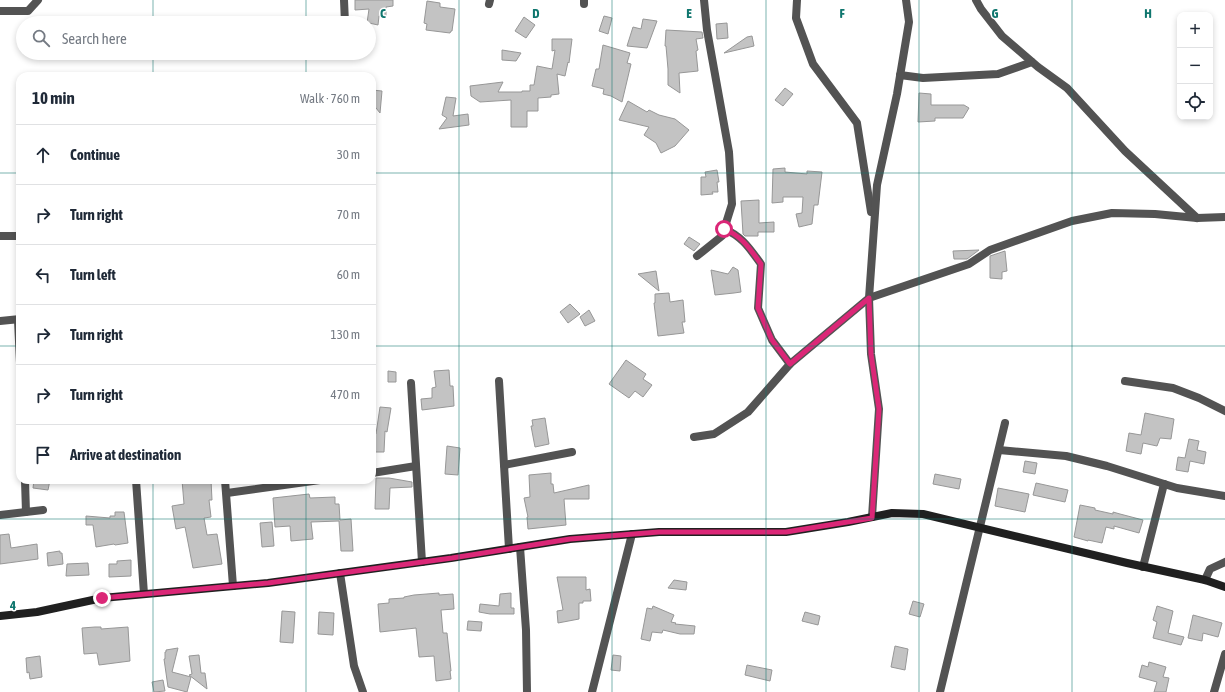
<!DOCTYPE html>
<html lang="en">
<head>
<meta charset="utf-8">
<style>
	body { margin:0; font-family:"Asap Condensed",sans-serif; background:#f6f6f7; color:#1f2937 }
	.controls { position:absolute; right:12px; top:12px; display:grid; overflow:hidden; border-radius:8px; box-shadow:0 2px 6px #0003 }
	.controls button { width:36px; height:36px; display:grid; place-items:center; padding:0; border:0; border-bottom:1px solid #e0e1e3; background:#fff; color:#1f2937; font:20px sans-serif }
	.stop { position:absolute; width:12px; height:12px; margin:-9px; border:3px solid #db2777; border-radius:50%; background:#fff }
	.stop.end { background:#db2777; border-color:#fff; box-shadow:0 1px 4px #0008 }
	.list { margin:0; padding:0; list-style:none }
	h2 { display:flex; justify-content:space-between; align-items:center; height:52px; margin:0; padding:0 16px; font-size:17px }
	h2 small { font-size:13px; font-weight:400; color:#747a83 }
	.list li { display:grid; grid-template-columns:26px 1fr auto; gap:12px; align-items:center; box-sizing:border-box; height:60px; padding:0 16px; border-top:1px solid #e0e1e3 }
	.list b { display:block; font-size:15px; white-space:nowrap }
	.list em { font-size:13px; font-style:normal; color:#747a83 }
	.icon { flex:none; width:22px; height:22px; fill:none; stroke:currentColor; stroke-width:2; stroke-linecap:round; stroke-linejoin:round }
	.map { position:relative; flex:none; width:1225px; height:692px; overflow:hidden }
	.search { position:absolute; background:#fff; box-shadow:0 2px 6px #0003; left:16px; top:16px; width:360px; height:44px; display:flex; align-items:center; gap:10px; box-sizing:border-box; padding:0 14px; border-radius:22px; color:#747a83; font-size:15px }
	.panel { position:absolute; background:#fff; box-shadow:0 2px 6px #0003; left:16px; top:72px; width:360px; height:412px; border-radius:12px }
	.map>svg:first-child { display:block }
</style>
</head>
<body>
<div class="map">
<svg width="1225" height="692" viewBox="0 0 1225 692">
	<rect width="100%" height="100%" fill="#fff"/>
	<g fill="#c3c3c3" stroke="#979797">
		<path d="M355 0H393V6L386 7V16H379L378 25 369 23H367L369 9 355 10Z"/>
		<path d="M427 1 440 3V7L455 9 452 31H451L450 33 426 30 427 24 424 23Z"/>
		<path d="M604 16 612 18 608 34 599 31Z"/>
		<path d="M524 17 535 25 526 38 515 31Z"/>
		<path d="M643 19 657 21 647 48 627 46 633 27 641 29Z"/>
		<path d="M727 23 728 38 717 39 716 24Z"/>
		<path d="M666 30 702 32 703 38 696 39 698 50 696 51 698 71 679 73 680 93 668 85V69L666 46H665Z"/>
		<path d="M752 36 754 46 724 53 747 37Z"/>
		<path d="M552 39H572L569 63 568 62 565 76 557 74 559 94 551 95V97L538 98V111H527V127H511V100L480 102 471 96 470 86 503 82 498 92H522V91H530V85H534L537 66 552 69 555 50 552 51Z"/>
		<path d="M603 45 630 53 627 63 631 64 622 102 611 96 603 94 604 89 592 86 596 69H599Z"/>
		<path d="M502 50 521 53 516 61 502 60Z"/>
		<path d="M785 88 793 94 783 106 775 100Z"/>
		<path d="M372 90 382 91 380 113 372 103Z"/>
		<path d="M919 93 931 94V105H964L969 108 963 118H935V121L918 122Z"/>
		<path d="M446 97 456 98 453 116 468 114 469 125 439 129 447 118 442 115Z"/>
		<path d="M628 101 647 112 649 110 659 115 675 119 689 130 675 146 661 153 656 143 644 135 649 127 619 120Z"/>
		<path d="M785 168V172L807 174V171L822 172 818 205H814L812 224 799 227 796 214 802 213 803 197H783V202L772 203 773 169Z"/>
		<path d="M717 170 719 182H717L718 192H712L713 194 701 195V177H706L705 172Z"/>
		<path d="M759 200V223L774 222V232H758V236H745L743 234 741 201Z"/>
		<path d="M689 237 700 244 694 251 684 244Z"/>
		<path d="M979 250 967 259H954L953 251Z"/>
		<path d="M1005 251 1007 271 1002 272V279L990 278V256Z"/>
		<path d="M733 267 738 270 741 292 734 293 715 295 711 270 728 274Z"/>
		<path d="M656 271 659 291 638 274Z"/>
		<path d="M669 293 670 302 683 300 685 322H682L684 333 658 336 654 303H655V294Z"/>
		<path d="M570 304 580 314 568 323 560 312Z"/>
		<path d="M589 310 595 321 585 326 580 317Z"/>
		<path d="M626 360 646 374 643 379 652 385 643 397 635 391 629 398 609 384Z"/>
		<path d="M449 370 450 386H453L454 406 422 410 421 399 432 398V388L436 387 434 371Z"/>
		<path d="M388 371 396 372V382H388Z"/>
		<path d="M380 407 391 408 387 432 385 431 384 452H372V434H376Z"/>
		<path d="M1145 413 1174 419 1171 439 1160 438 1157 446 1143 443 1141 454 1126 451 1129 433 1141 435Z"/>
		<path d="M545 418 549 444 535 447 531 426H533L532 420Z"/>
		<path d="M1189 439 1199 441 1197 450 1206 452 1204 464 1190 461 1188 472 1176 470 1178 457 1185 458Z"/>
		<path d="M447 446 460 448 458 475 445 474Z"/>
		<path d="M1025 461 1037 463 1035 474 1023 472Z"/>
		<path d="M551 473V484H553L554 493 589 485V499H564L566 525 528 529 527 517H528L524 498 530 497 529 475Z"/>
		<path d="M935 474 961 479 959 489 933 484Z"/>
		<path d="M376 478H389L412 482V487L390 488 389 509H375Z"/>
		<path d="M34 480H50L48 490 33 488Z"/>
		<path d="M182 480H211L212 500H209L211 517 204 518 207 535 217 534 222 564 193 568 185 527 176 529 172 506 184 504Z"/>
		<path d="M1036 483 1068 490 1065 502 1033 495Z"/>
		<path d="M998 488 1029 494 1025 512 995 506Z"/>
		<path d="M309 494 310 498 335 497V504H339L340 520 351 519 353 551H341L339 521 311 522 313 539 291 541 290 526 275 527 273 498Z"/>
		<path d="M1080 505 1095 508V510L1113 514V512L1120 514 1143 520 1139 533 1114 526V529L1106 527 1102 543 1088 540V541L1074 537Z"/>
		<path d="M115 512H124L128 543 115 545 114 544 96 547 93 525H86V516L110 518V516H115Z"/>
		<path d="M272 522 274 546 262 547 260 523Z"/>
		<path d="M9 534 11 548 37 544 38 559 0 564V535Z"/>
		<path d="M60 551V553H62L63 564 48 566 47 553Z"/>
		<path d="M131 560V576L109 577V564H117V561Z"/>
		<path d="M88 563 89 575 66 576 67 564Z"/>
		<path d="M557 577H586V590L590 589 591 601H583V603H579V619L558 623 557 611 563 610Z"/>
		<path d="M674 580 687 582 686 590 668 588Z"/>
		<path d="M439 593V595L453 594 454 609 441 610 443 633H447L451 671H450L451 679 436 681 434 656 419 657 416 628 380 632 378 604 389 603V599L404 598V597L414 595Z"/>
		<path d="M511 593V608H514V614H490L479 612 480 604 499 606 500 594Z"/>
		<path d="M913 601 924 604 920 617 909 614Z"/>
		<path d="M653 606 674 615 671 622 676 623 675 624 695 626 694 634H680L663 630 662 633 652 632 650 641 641 639 647 608 652 609Z"/>
		<path d="M1157 606 1173 611 1168 633 1184 637 1181 645 1153 638 1157 622 1153 620Z"/>
		<path d="M282 611 295 612 293 643 280 642Z"/>
		<path d="M319 612 334 613 333 635 318 634Z"/>
		<path d="M805 612 820 616 818 625 802 621Z"/>
		<path d="M1193 615 1222 623 1218 637 1203 633 1202 641 1188 638Z"/>
		<path d="M468 621 482 622 481 631 467 630Z"/>
		<path d="M95 627H101V629L128 627 130 661 99 665 97 653 84 654 82 628Z"/>
		<path d="M895 646 908 649 905 670 891 667Z"/>
		<path d="M178 648 172 672 191 677 187 692 168 687 164 659H165V652H166V650Z"/>
		<path d="M199 655 201 673H205L207 689 189 675 192 674 189 656Z"/>
		<path d="M613 655 621 656 620 671 611 670Z"/>
		<path d="M40 656 42 677 30 679 29 672 27 673 26 658Z"/>
		<path d="M1149 662 1166 667 1163 677 1169 678 1166 692H1154L1157 682 1139 677 1142 665 1148 667Z"/>
		<path d="M747 665 772 670 770 681 745 675Z"/>
		<path d="M163 680 165 691 154 692 152 682Z"/>
	</g>
	<g fill="none" stroke-linecap="round" stroke-linejoin="round">
		<g stroke="#535353" stroke-width="8">
			<path d="M344 0 345 23"/>
			<path d="M797 0 796 18 813 64 857 123 871 212"/>
			<path d="M976 0 981 9 1002 36 1038 67 1067 88 1125 151 1197 218"/>
			<path d="M489 4 490 0"/>
			<path d="M584 4V0"/>
			<path d="M0 11H28L38 0"/>
			<path d="M900 75 923 78 998 74 1032 62"/>
			<path d="M724 229C742 236 750 249 761 264L758 308 772 340 790 364"/>
			<path d="M0 236H18"/>
			<path d="M697 256 722 236 732 204 729 152 707 30 704 0"/>
			<path d="M18 320 20 363"/>
			<path d="M0 321 20 319"/>
			<path d="M499 381 509 549"/>
			<path d="M1125 381 1173 388 1199 398 1225 411"/>
			<path d="M411 383 422 562"/>
			<path d="M694 437 714 434 748 412 790 364 869 298 969 264 990 250 1072 221 1112 213 1155 214 1197 218 1225 217"/>
			<path d="M999 450 1066 456 1107 466 1177 488 1225 496"/>
			<path d="M504 465 572 452"/>
			<path d="M372 473 416 466"/>
			<path d="M25 480 26 512"/>
			<path d="M136 480 144 594"/>
			<path d="M225 480 233 586"/>
			<path d="M227 493 320 480"/>
			<path d="M0 515 43 510"/>
			<path d="M872 517 879 409 871 354 869 298 877 185 897 94 909 22 906 0"/>
			<path d="M520 547 526 630 527 692"/>
			<path d="M1143 567 1164 484"/>
			<path d="M340 573 354 666 363 692"/>
			<path d="M1205 580 1210 569 1225 562"/>
			<path d="M592 692 632 534"/>
			<path d="M940 692 1005 423"/>
			<path d="M1214 692 1225 654"/>
		</g>
		<path stroke="#202020" stroke-width="8" d="M0 616 37 612 102 598 268 583 451 558 570 539 659 532H786L848 522 892 513 923 514 1127 563 1205 580 1225 587"/>
	</g>
	<g fill="none" stroke-linecap="round" stroke-linejoin="round">
		<path stroke="#db2777" stroke-width="5" d="M102 598 268 583 452 558 570 539 659 532H786L872 518 879 409 871 354 869 298 790 364 772 340 758 308 761 264C750 249 742 236 724 229"/>
	</g>
	<path fill="none" stroke="#0f766e" stroke-width="1" stroke-opacity="0.55" d="M153 0V23M306 0V23M459 0V692M612 0V692M766 0V692M919 0V692M1072 0V692M153 53V76M306 53V76M0 173H20M372 173H1225M0 346H20M372 346H1225M153 480V692M306 480V692M0 519H1225"/>
	<g font-size="13" text-anchor="middle" font-weight="bold" fill="#0f766e" stroke="#fff" stroke-width="3" stroke-linejoin="round" paint-order="stroke">
		<text x="383" y="18">C</text>
		<text x="536" y="18">D</text>
		<text x="689" y="18">E</text>
		<text x="842" y="18">F</text>
		<text x="995" y="18">G</text>
		<text x="1148" y="18">H</text>
		<text x="13" y="610">4</text>
	</g>
</svg>
<div class="controls">
<button>+</button>
<button>−</button>
<button><svg class="icon" aria-label="locate" viewBox="0 0 24 24"><circle cx="12" cy="12" r="6"/><path d="M12 2v4M12 18v4M2 12h4M18 12h4"/></svg></button>
</div>
<div class="stop" style="left:724px;top:229px"></div>
<div class="stop end" style="left:102px;top:598px"></div>
<div class="search"><svg class="icon" aria-label="search" viewBox="0 0 24 24"><circle cx="10" cy="10" r="6"/><path d="M15 15l6 6"/></svg>Search here</div>
<section class="panel">
<h2>10 min<small>Walk · 760 m</small></h2>
<ul class="list">
<li><svg class="icon" aria-label="ahead" viewBox="0 0 24 24"><path d="M12 20V5M6 11l6-6 6 6"/></svg><div><b>Continue</b></div><em>30 m</em></li>
<li><svg class="icon" aria-label="right" viewBox="0 0 24 24"><path d="M7 20v-9h11M14 6l5 5-5 5"/></svg><div><b>Turn right</b></div><em>70 m</em></li>
<li><svg class="icon" aria-label="left" viewBox="0 0 24 24"><path d="M17 20v-9H6M10 6l-5 5 5 5"/></svg><div><b>Turn left</b></div><em>60 m</em></li>
<li><svg class="icon" aria-label="right" viewBox="0 0 24 24"><path d="M7 20v-9h11M14 6l5 5-5 5"/></svg><div><b>Turn right</b></div><em>130 m</em></li>
<li><svg class="icon" aria-label="right" viewBox="0 0 24 24"><path d="M7 20v-9h11M14 6l5 5-5 5"/></svg><div><b>Turn right</b></div><em>470 m</em></li>
<li><svg class="icon" aria-label="arrive" viewBox="0 0 24 24"><path d="M6 21V4h12l-3 4 3 4H6"/></svg><div><b>Arrive at destination</b></div></li>
</ul>
</section>
</div>
</body>
</html>
